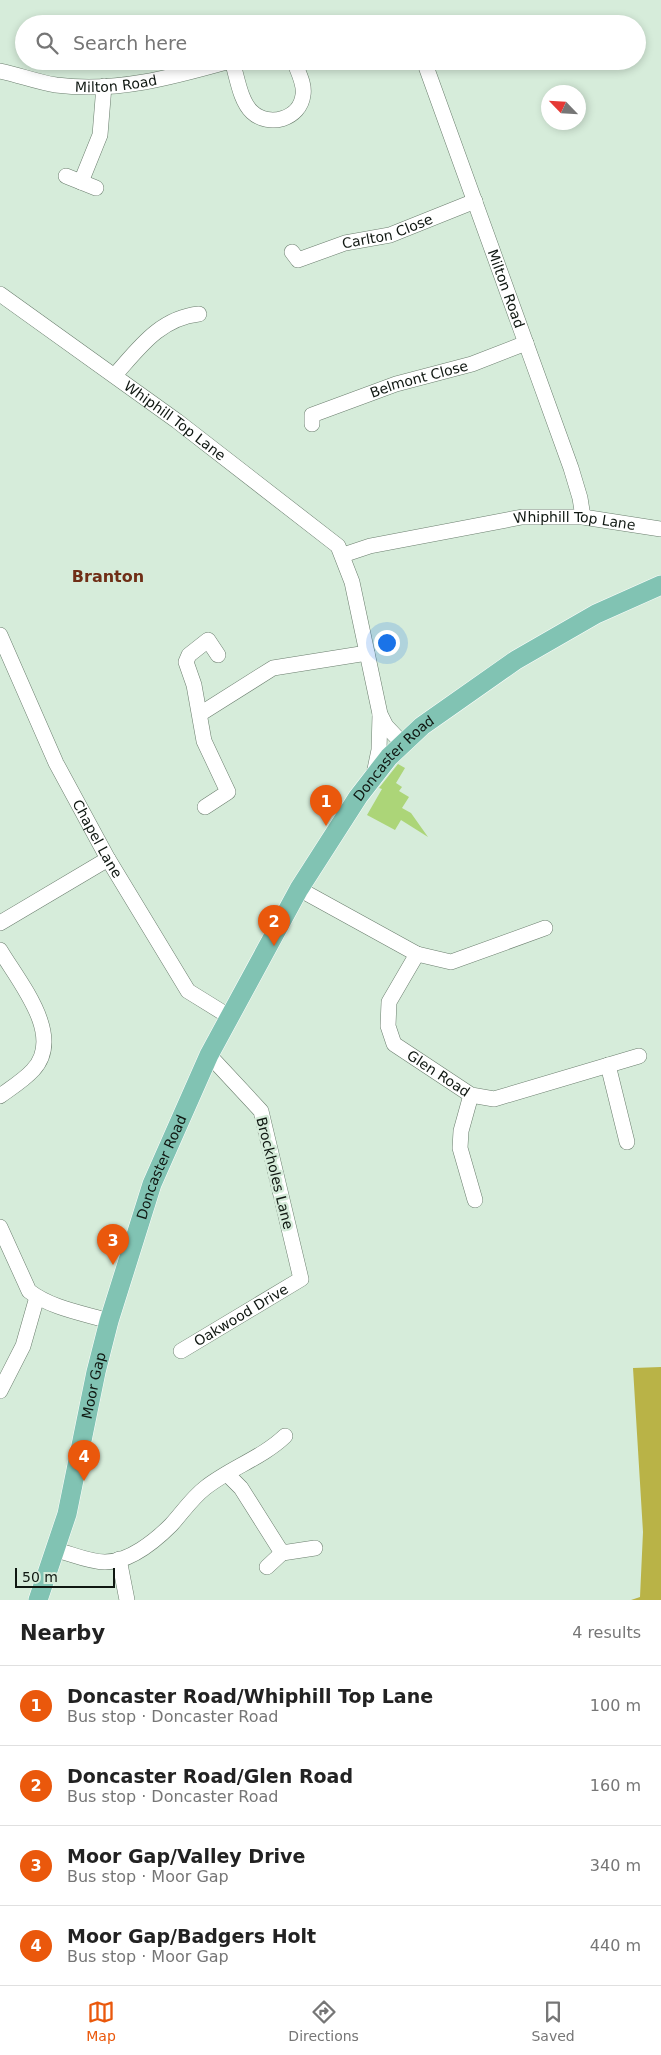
<!DOCTYPE html>
<html lang="en">
<head>
<meta charset="utf-8">
<style>
	body { margin:0; font-family:"DejaVu Sans",sans-serif; background:#f6f6f6; color:#222 }
	.compass { position:absolute; left:541px; top:85px; width:45px; height:45px; border-radius:50%; background:#fff; box-shadow:0 2px 8px #0003; rotate:295deg }
	.scale { position:absolute; left:15px; bottom:12px; width:100px; box-sizing:border-box; padding-left:5px; border:2px solid #0f1711; border-top:0; font-size:14px; line-height:18px; white-space:nowrap; color:#0f1711; -webkit-text-stroke:4px #d6ecda; paint-order:stroke }
	.you { position:absolute; left:386px; top:642px; width:18px; height:18px; margin:-12px; border:4px solid #fff; border-radius:50%; background:#1a73e8; box-shadow:0 0 0 8px #1a73e833 }
	.badge { display:grid; place-items:center; width:32px; height:32px; border-radius:50%; background:#ea580c; color:#fff; font-size:16px; font-weight:700 }
	.pin { position:absolute; translate:-50% -41px; filter:drop-shadow(0 1px 2px #0008) }
	.pin::after { content:''; position:absolute; top:26px; width:18px; height:15px; background:inherit; clip-path:polygon(0 0,100% 0,50% 100%) }
	.list { margin:0; padding:0; list-style:none }
	h2 { display:flex; justify-content:space-between; align-items:center; height:65px; margin:0; padding:0 20px; font-size:21px }
	h2 small { font-size:16px; font-weight:400; color:#767676 }
	.list li { display:grid; grid-template-columns:32px 1fr auto; gap:15px; align-items:center; box-sizing:border-box; height:80px; padding:0 20px; border-top:1px solid #e0e0e0 }
	.list b { display:block; font-size:19px; white-space:nowrap }
	.list p { margin:0; font-size:16px; white-space:nowrap; color:#767676 }
	.list em { font-size:16px; font-style:normal; color:#767676 }
	.icon { flex:none; width:28px; height:28px; fill:none; stroke:currentColor; stroke-width:2; stroke-linecap:round; stroke-linejoin:round }
	.map { position:relative; flex:none; width:661px; height:1600px; overflow:hidden }
	.search { position:absolute; background:#fff; box-shadow:0 2px 8px #0003; left:15px; right:15px; top:15px; height:55px; display:flex; align-items:center; gap:12px; box-sizing:border-box; padding:0 18px; border-radius:28px; color:#767676; font-size:19px }
	.sheet { height:385px; background:#fff }
	nav { display:flex; justify-content:space-around; align-items:center; box-sizing:border-box; height:70px; border-top:1px solid #e0e0e0; background:#fff; font-size:14px; color:#767676 }
	nav a { display:grid; justify-items:center; gap:2px }
	nav .on { color:#ea580c }
	.map>svg:first-child { display:block }
</style>
</head>
<body>
<div class="map">
<svg width="661" height="1600" viewBox="0 0 661 1600">
	<rect width="100%" height="100%" fill="#d6ecda"/>
	<path fill="#b9b347" d="M661 1367V1600H631L640 1597 643 1532 633 1368Z"/>
	<path fill="#acd578" d="M398 764 405 768 396 783 402 787 399 791 409 797 402 808 411 813 428 837 401 820 395 830 367 815 382 789 379 788Z"/>
	<g fill="none" stroke-linecap="round" stroke-linejoin="round">
		<g stroke="#6b7e6e" stroke-width="16">
			<g id="minor">
				<path d="M232 61C237 76 240 101 252 112 269 128 300 119 303 95 305 84 298 72 294 61"/>
				<path id="s1" d="M424 61 571 468 580 498 583 517"/>
				<path id="s2" d="M0 71C19 75 37 82 56 85 116 93 173 77 230 61"/>
				<path d="M66 176 81 182 100 135 104 86"/>
				<path d="M81 182 96 188"/>
				<path id="s3" d="M292 252 298 260 345 243 390 235 475 201"/>
				<path id="s4" d="M0 294 177 421 338 546 352 582 380 714 386 726 403 744"/>
				<path d="M115 375C139 348 160 318 199 314"/>
				<path id="s5" d="M312 424V415L396 384 472 364 526 343"/>
				<path id="s6" d="M343 555 370 546 522 517H583L661 529"/>
				<path id="s7" d="M0 635 56 763 108 859 188 991 230 1017"/>
				<path d="M200 714 273 668 367 653"/>
				<path d="M374 774 379 750 380 715"/>
				<path d="M205 807 228 792 204 741 194 685 186 662 189 655 208 640 218 655"/>
				<path d="M299 889 417 954 451 962 545 928"/>
				<path d="M0 923 108 859"/>
				<path d="M0 950C19 982 65 1036 33 1070 24 1080 11 1088 0 1096"/>
				<path id="s8" d="M417 954 389 1002 388 1026 394 1044 471 1095 494 1099 639 1056"/>
				<path d="M608 1065 627 1142"/>
				<path d="M471 1095 461 1131 460 1148 475 1200"/>
				<path d="M0 1227 29 1291C51 1308 82 1313 109 1321"/>
				<path id="s9" d="M181 1351 301 1279 261 1111 209 1055"/>
				<path d="M0 1391 23 1346 37 1297"/>
				<path d="M227 1474 241 1488 282 1553 315 1548"/>
				<path d="M56 1550C72 1554 89 1562 105 1562 129 1562 155 1541 171 1525 182 1513 192 1498 205 1488 230 1468 262 1458 285 1436"/>
				<path d="M119 1559 127 1600"/>
				<path d="M267 1567 282 1553"/>
			</g>
		</g>
		<g stroke="#fff" stroke-width="20">
			<g id="major">
				<path id="s10" d="M38 1600 67 1514 96 1372 109 1321 152 1184 209 1055 299 889 358 797 389 757 422 726 516 660 596 614 661 585"/>
			</g>
		</g>
		<use href="#minor" stroke="#fff" stroke-width="15"/>
		<use href="#major" stroke="#81c3b3" stroke-width="19"/>
	</g>
	<g text-anchor="middle" dominant-baseline="central" stroke-width="5" stroke-linejoin="round" paint-order="stroke">
		<g font-size="14" fill="#0f1711" stroke="#d6ecda">
			<text stroke="none"><textPath href="#s2" startOffset="118">Milton Road</textPath></text>
			<text stroke="none"><textPath href="#s3" startOffset="104">Carlton Close</textPath></text>
			<text stroke="none"><textPath href="#s1" startOffset="242">Milton Road</textPath></text>
			<text stroke="none"><textPath href="#s5" startOffset="122">Belmont Close</textPath></text>
			<text stroke="none"><textPath href="#s4" startOffset="216">Whiphill Top Lane</textPath></text>
			<text stroke="none"><textPath href="#s6" startOffset="236">Whiphill Top Lane</textPath></text>
			<text stroke="none"><textPath href="#s10" startOffset="924">Doncaster Road</textPath></text>
			<text stroke="none"><textPath href="#s7" startOffset="226">Chapel Lane</textPath></text>
			<text stroke="none"><textPath href="#s8" startOffset="152">Glen Road</textPath></text>
			<text stroke="none"><textPath href="#s10" startOffset="451">Doncaster Road</textPath></text>
			<text transform="translate(275 1173) rotate(76)">Brockholes Lane</text>
			<text stroke="none"><textPath href="#s9" startOffset="70">Oakwood Drive</textPath></text>
			<text stroke="none"><textPath href="#s10" startOffset="222">Moor Gap</textPath></text>
		</g>
		<g font-size="16" font-weight="bold" fill="#6f2e16" stroke="#d6ecda">
			<text x="108" y="576">Branton</text>
		</g>
	</g>
</svg>
<svg class="compass" viewBox="-18 -18 36 36"><path d="M0-13l5 13h-10z" fill="#e53935"/><path d="M0 13l5-13h-10z" fill="#767676"/></svg>
<div class="scale">50 m</div>
<div class="you"></div>
<div class="pin badge" style="left:326px;top:826px">1</div>
<div class="pin badge" style="left:274px;top:946px">2</div>
<div class="pin badge" style="left:113px;top:1265px">3</div>
<div class="pin badge" style="left:84px;top:1481px">4</div>
<div class="search"><svg class="icon" aria-label="search" viewBox="0 0 24 24"><circle cx="10" cy="10" r="6"/><path d="M15 15l6 6"/></svg>Search here</div>
</div>
<section class="sheet">
<h2>Nearby<small>4 results</small></h2>
<ul class="list">
<li><span class="badge">1</span><div><b>Doncaster Road/Whiphill Top Lane</b><p>Bus stop · Doncaster Road</p></div><em>100 m</em></li>
<li><span class="badge">2</span><div><b>Doncaster Road/Glen Road</b><p>Bus stop · Doncaster Road</p></div><em>160 m</em></li>
<li><span class="badge">3</span><div><b>Moor Gap/Valley Drive</b><p>Bus stop · Moor Gap</p></div><em>340 m</em></li>
<li><span class="badge">4</span><div><b>Moor Gap/Badgers Holt</b><p>Bus stop · Moor Gap</p></div><em>440 m</em></li>
</ul>
</section>
<nav>
<a class="on"><svg class="icon" aria-label="map" viewBox="0 0 24 24"><path d="M3 6l6-2 6 2 6-2v14l-6 2-6-2-6 2zM9 4v14M15 6v14"/></svg>Map</a>
<a><svg class="icon" aria-label="directions" viewBox="0 0 24 24"><path d="M12 3l9 9-9 9-9-9zM9 14v-3h6M13 9l2 2-2 2"/></svg>Directions</a>
<a><svg class="icon" aria-label="saved" viewBox="0 0 24 24"><path d="M7 4h10v16l-5-4-5 4z"/></svg>Saved</a>
</nav>
</body>
</html>
